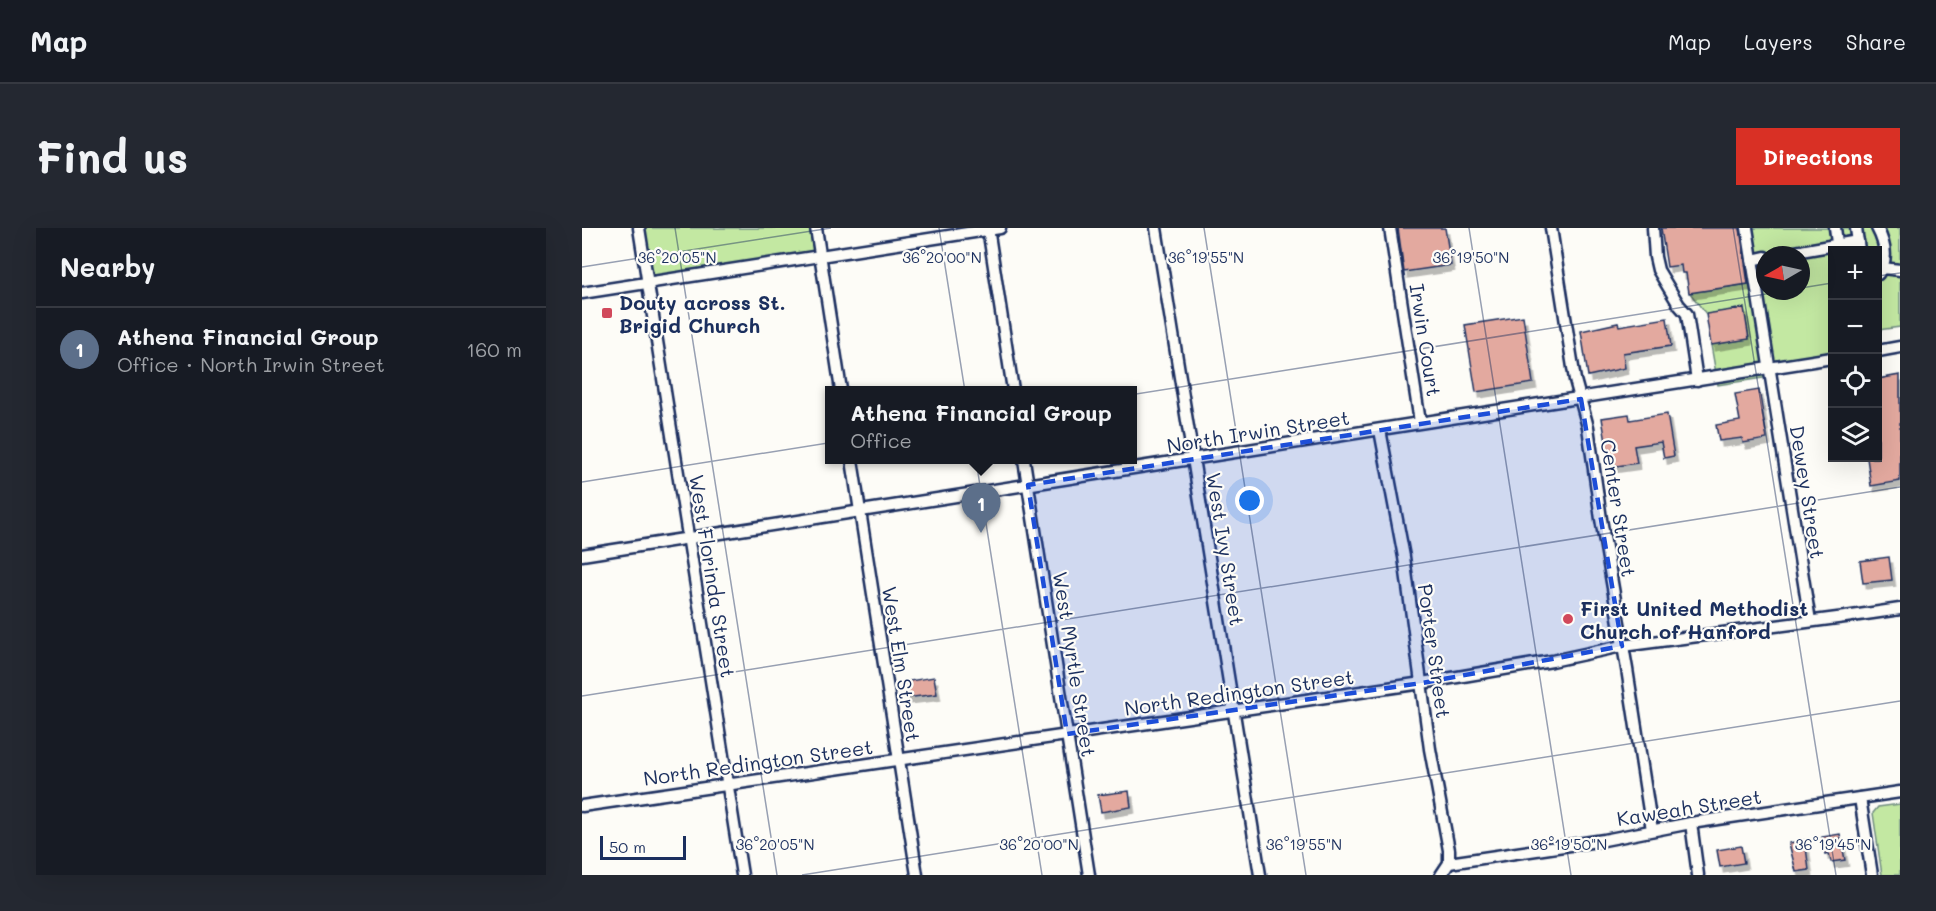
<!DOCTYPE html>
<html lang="en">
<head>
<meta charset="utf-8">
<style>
	body { margin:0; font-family:Mali,sans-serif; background:#242831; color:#f1f3f6 }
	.controls { position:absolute; right:18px; top:18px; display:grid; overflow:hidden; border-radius:0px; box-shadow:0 6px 24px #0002 }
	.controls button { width:54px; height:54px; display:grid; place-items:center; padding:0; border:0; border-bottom:2px solid #363941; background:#171b24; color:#f1f3f6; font:30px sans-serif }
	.compass { position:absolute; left:1174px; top:18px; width:54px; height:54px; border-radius:50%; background:#171b24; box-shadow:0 6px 24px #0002; rotate:261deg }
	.scale { position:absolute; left:18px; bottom:15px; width:86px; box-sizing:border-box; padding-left:6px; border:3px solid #1b2f5e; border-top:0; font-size:16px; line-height:21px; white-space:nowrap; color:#1b2f5e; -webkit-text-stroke:4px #fdfcf7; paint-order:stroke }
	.you { position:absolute; left:668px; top:273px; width:21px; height:21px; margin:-15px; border:4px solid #fff; border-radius:50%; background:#1a73e8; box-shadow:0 0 0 9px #1a73e833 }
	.badge { display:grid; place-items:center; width:39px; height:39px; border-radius:50%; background:#d93025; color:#fff; font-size:20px; font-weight:700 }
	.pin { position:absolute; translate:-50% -50px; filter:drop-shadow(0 2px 3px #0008) }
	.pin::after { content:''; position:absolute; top:32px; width:21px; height:18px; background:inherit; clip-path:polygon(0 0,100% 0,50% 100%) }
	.popup { position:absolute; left:243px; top:158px; width:312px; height:78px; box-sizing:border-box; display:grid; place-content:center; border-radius:0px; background:#171b24; filter:drop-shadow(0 2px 4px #0005); font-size:20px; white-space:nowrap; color:#9ea1a6 }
	.popup b { font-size:22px; color:#f1f3f6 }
	.popup::after { content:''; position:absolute; left:50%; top:100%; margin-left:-12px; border:12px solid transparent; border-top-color:#171b24 }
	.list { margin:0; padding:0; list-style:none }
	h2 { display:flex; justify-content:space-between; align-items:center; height:78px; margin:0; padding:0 24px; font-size:26px }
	h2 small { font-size:20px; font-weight:400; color:#9ea1a6 }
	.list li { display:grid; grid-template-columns:39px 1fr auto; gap:18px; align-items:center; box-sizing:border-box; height:84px; padding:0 24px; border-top:2px solid #363941 }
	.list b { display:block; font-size:22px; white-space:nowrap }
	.list p { margin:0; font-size:20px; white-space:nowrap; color:#9ea1a6 }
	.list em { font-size:20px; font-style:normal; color:#9ea1a6 }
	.icon { flex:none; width:33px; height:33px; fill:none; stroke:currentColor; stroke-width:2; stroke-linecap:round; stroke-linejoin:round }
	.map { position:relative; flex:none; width:1318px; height:647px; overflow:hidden; border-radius:0px }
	header { display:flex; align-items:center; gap:36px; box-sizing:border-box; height:84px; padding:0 30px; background:#171b24; border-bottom:2px solid #363941 }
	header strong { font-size:28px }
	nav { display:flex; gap:33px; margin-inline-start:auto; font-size:21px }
	.intro { display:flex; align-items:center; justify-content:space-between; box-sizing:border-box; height:144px; padding:0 36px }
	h1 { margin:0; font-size:42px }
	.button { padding:15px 27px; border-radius:0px; background:#d93025; color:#fff; font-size:21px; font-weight:700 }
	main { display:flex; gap:36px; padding:0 36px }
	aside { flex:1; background:#171b24; border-radius:0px; box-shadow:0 6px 24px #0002 }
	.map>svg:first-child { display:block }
</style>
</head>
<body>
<header>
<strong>Map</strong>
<nav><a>Map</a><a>Layers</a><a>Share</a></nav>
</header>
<div class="intro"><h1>Find us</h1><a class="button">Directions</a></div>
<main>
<aside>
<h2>Nearby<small></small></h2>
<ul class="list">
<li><span class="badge" style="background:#5c6f8a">1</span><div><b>Athena Financial Group</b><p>Office · North Irwin Street</p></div><em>160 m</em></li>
</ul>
</aside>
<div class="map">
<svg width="1318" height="647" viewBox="0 0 1318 647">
	<defs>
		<filter id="shadow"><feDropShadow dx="3.5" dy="6" stdDeviation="0" flood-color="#0004"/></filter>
	</defs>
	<rect width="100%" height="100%" fill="#fdfcf7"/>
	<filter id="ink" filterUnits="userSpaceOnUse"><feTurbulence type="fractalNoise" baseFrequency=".0167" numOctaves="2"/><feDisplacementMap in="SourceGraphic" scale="12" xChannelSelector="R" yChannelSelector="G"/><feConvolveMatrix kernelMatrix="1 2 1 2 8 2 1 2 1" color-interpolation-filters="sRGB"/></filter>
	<g filter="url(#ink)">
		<g fill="#c3e8a2" stroke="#6f8c80" stroke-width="1.5" fill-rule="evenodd">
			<path d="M62 0H234L238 27 66 54Z"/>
			<path d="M1161 0H1318V99L1296 102V22H1250V122L1181 150 1136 157 1129 117 1167 111 1162 80 1124 86 1108 65 1166 56 1162 31H1166ZM1183 27H1219V63H1183Z"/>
			<path d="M1318 576V647H1300L1291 585 1296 579Z"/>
		</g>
		<g fill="#e3a99f" stroke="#1b2f5e" stroke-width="1.5" filter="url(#shadow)">
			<path d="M816 0H863L869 37 822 44Z"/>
			<path d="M1079 0H1158L1166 56 1107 65 1104 45H1100L1099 37 1085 39Z"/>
			<path d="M1162 80 1167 111 1129 117 1124 86Z"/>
			<path d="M941 88 951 155 894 164 883 97Z"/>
			<path d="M1085 90 1089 118 1041 125 1043 140 1006 148 999 103 1036 95 1037 98Z"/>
			<path d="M1318 147V253L1289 258 1285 230H1296V151Z"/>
			<path d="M1177 162 1185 211 1161 215 1160 210 1137 213 1134 197 1158 193 1153 166Z"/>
			<path d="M1047 186 1048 192 1085 186 1092 228 1082 230 1079 214 1052 218 1055 235 1028 239 1020 190Z"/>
			<path d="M1307 329 1310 352 1281 355 1278 333Z"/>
			<path d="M352 449 355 466 324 470 321 454Z"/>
			<path d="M547 563 549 579 519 584 516 567Z"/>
			<path d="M1258 606 1263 632 1249 634 1247 625 1243 626 1240 609Z"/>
			<path d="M1223 612 1227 642 1214 644 1207 615Z"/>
			<path d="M1159 618 1162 635 1138 639 1135 622Z"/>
		</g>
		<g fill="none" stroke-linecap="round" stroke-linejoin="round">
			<g stroke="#1b2f5e" stroke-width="15">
				<g id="minor">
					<path d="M57 0 160 647"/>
					<path d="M234 0 259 162"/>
					<path d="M406 0 431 162"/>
					<path d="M574 0 678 647"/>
					<path d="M808 0 838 194"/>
					<path d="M969 0 993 152 1006 199 1019 291 1045 441 1070 602"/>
					<path d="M1071 0 1073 29 1076 42 1097 77 1105 86 1115 152"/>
					<path d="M1165 0 1228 393"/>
					<path d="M1253 0 1256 22"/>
					<path d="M1274 0 1277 22"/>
					<path d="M1295 0C1303 15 1307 32 1296 46"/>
					<path d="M1196 27 1276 13"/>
					<path d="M1170 32 1183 29"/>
					<path d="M1300 40 1318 42"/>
					<path d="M0 65 418 0"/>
					<path d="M1296 123 1318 119"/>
					<path d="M798 202 822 329 848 521 867 622V635L859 647"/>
					<path d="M270 232 335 647"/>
					<path d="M442 232 507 647"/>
					<path d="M0 327 1250 130"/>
					<path d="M1278 570 1290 647"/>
					<path d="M0 578 840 455 970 433 1040 418 1263 389 1318 381"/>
					<path d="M1109 595 1116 647"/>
					<path d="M867 635 1022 612 1109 595 1318 564"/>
				</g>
			</g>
			<use href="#minor" stroke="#fdfcf7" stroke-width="10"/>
		</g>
	</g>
	<path fill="#1d4ed8" fill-opacity="0.2" stroke="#1d4ed8" stroke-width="4.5" stroke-dasharray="12 8" stroke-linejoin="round" d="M999 171 1040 418 840 455 485 506 446 257Z"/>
	<path fill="none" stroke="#1b2f5e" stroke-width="1.5" stroke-opacity="0.45" d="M93 0 195 647M357 0 460 647M622 0 724 647M887 0 989 647M1151 0 1254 647M0 39 249 0M1296 48 1318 45M1219 60 1250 55M0 254 1203 63M0 468 1318 259M220 647 1318 473"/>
	<g fill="#d1495b" stroke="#fdfcf7" stroke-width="2">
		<rect x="19" y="79" width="12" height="12" rx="3"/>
		<circle cx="986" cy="391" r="6"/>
	</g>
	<g text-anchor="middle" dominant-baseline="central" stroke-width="4.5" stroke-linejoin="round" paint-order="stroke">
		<g font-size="20" font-weight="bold" fill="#1b2f5e" stroke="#fdfcf7" text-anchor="start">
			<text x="37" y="74">Douty across St.<tspan x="37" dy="23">Brigid Church</tspan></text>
			<text x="998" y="380">First United Methodist<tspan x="998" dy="23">Church of Hanford</tspan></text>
		</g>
		<g font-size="20" fill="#1b2f5e" stroke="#fdfcf7">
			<text transform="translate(844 112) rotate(81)">Irwin Court</text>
			<text transform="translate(676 203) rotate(-9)">North Irwin Street</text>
			<text transform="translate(1226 264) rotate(81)">Dewey Street</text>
			<text transform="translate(1037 280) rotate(81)">Center Street</text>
			<text transform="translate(644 321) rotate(81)">West Ivy Street</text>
			<text transform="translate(131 348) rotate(81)">West Florinda Street</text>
			<text transform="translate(853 423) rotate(82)">Porter Street</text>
			<text transform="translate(320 436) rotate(81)">West Elm Street</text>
			<text transform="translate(493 436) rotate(81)">West Myrtle Street</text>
			<text transform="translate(657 464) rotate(-8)">North Redington Street</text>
			<text transform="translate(176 534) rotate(-8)">North Redington Street</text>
			<text transform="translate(1107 579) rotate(-9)">Kaweah Street</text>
		</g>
	</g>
	<g font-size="15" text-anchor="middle" fill="#1b2f5e" stroke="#fdfcf7" stroke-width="4.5" stroke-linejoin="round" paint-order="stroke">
		<text x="95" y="35">36°20'05"N</text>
		<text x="360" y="35">36°20'00"N</text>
		<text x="889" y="35">36°19'50"N</text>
		<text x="624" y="35">36°19'55"N</text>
		<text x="193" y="622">36°20'05"N</text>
		<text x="457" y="622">36°20'00"N</text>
		<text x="722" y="622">36°19'55"N</text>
		<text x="987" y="622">36°19'50"N</text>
		<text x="1251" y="622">36°19'45"N</text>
	</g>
</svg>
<div class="controls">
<button>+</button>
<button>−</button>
<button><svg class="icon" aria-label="locate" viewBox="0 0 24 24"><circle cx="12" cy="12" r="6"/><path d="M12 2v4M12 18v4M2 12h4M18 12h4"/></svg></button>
<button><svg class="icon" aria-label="layers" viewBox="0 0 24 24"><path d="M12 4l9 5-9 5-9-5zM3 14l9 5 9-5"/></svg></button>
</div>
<svg class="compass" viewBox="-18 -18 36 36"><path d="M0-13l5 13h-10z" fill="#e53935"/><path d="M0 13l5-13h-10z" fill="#9ea1a6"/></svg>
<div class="scale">50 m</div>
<div class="you"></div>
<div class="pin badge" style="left:399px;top:305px;background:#5c6f8a">1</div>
<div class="popup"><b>Athena Financial Group</b>Office</div>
</div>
</main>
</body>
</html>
